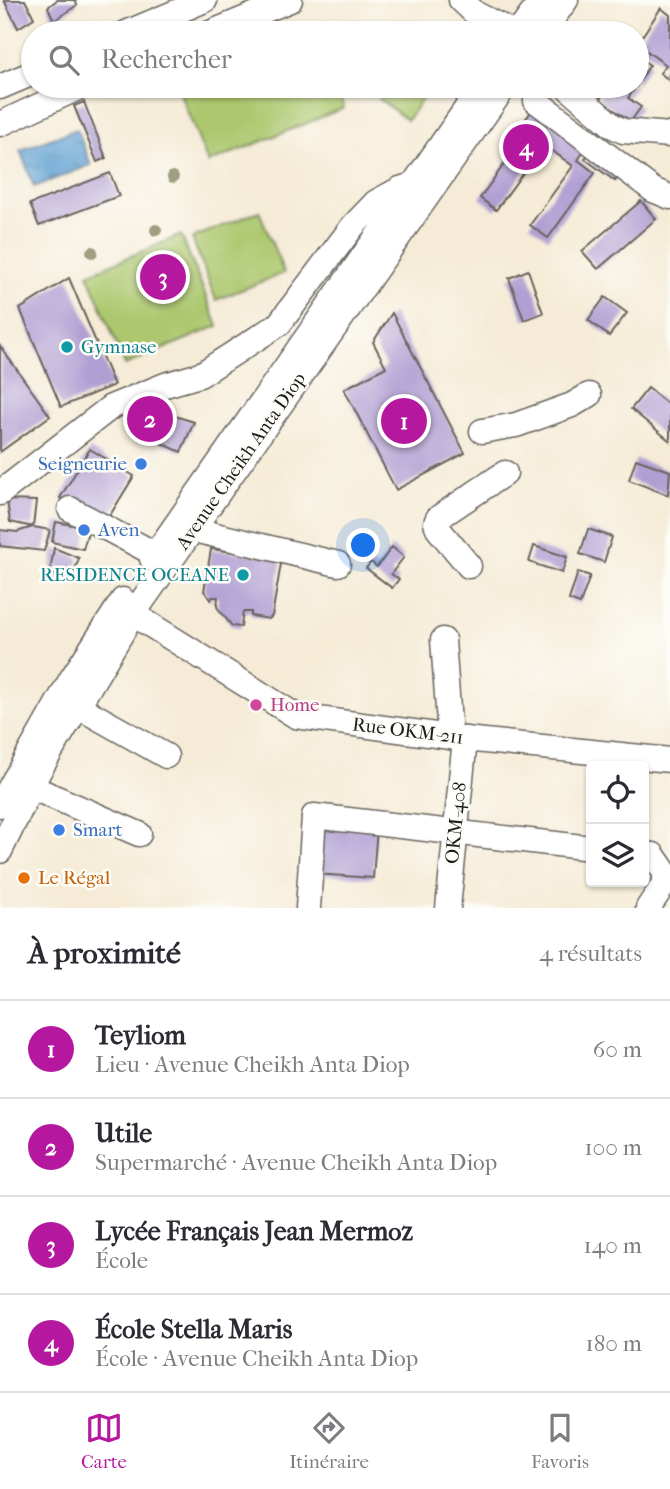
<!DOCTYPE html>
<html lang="fr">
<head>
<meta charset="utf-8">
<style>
	body { margin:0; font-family:"IM FELL French Canon",serif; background:#f2f2f3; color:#2b2b33 }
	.controls { position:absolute; right:21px; bottom:21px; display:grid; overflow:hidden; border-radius:7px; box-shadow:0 2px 5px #0004 }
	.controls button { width:63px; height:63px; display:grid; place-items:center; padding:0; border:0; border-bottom:2px solid #e1e1e2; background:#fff; color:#2b2b33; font:35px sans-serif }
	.you { position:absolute; left:364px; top:546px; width:24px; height:24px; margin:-18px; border:5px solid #fff; border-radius:50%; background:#1a73e8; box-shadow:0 0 0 10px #1a73e833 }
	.badge { display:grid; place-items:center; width:46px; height:46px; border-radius:50%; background:#b5179e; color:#fff; font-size:23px; font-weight:700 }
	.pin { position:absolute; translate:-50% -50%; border:4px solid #fff; box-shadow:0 2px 7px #0006 }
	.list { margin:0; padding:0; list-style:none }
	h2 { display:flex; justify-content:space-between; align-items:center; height:91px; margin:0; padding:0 28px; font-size:30px }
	h2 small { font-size:23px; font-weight:400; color:#7c7c81 }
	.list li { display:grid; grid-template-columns:46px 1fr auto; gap:21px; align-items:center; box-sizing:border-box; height:98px; padding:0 28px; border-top:2px solid #e1e1e2 }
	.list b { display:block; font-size:26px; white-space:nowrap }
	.list p { margin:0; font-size:23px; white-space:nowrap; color:#7c7c81 }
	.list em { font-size:23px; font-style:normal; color:#7c7c81 }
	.icon { flex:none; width:38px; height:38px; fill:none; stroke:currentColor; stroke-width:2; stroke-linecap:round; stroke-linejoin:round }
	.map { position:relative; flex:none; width:670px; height:908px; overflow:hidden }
	.search { position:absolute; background:#fff; box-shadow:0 2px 5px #0004; left:21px; right:21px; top:21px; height:77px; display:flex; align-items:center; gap:18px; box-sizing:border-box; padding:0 24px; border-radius:38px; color:#7c7c81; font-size:26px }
	.sheet { height:483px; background:#fff }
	nav { display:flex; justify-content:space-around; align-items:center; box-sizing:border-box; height:98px; border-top:2px solid #e1e1e2; background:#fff; font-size:19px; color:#7c7c81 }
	nav a { display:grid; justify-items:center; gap:4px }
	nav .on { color:#b5179e }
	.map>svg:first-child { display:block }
</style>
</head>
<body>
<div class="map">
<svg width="670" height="908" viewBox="0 0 670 908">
	<defs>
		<pattern id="water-ripples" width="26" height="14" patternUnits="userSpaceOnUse" patternTransform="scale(1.75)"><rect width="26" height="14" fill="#60a1d3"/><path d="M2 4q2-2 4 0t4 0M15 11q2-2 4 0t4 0" fill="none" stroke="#4e82aa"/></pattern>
	</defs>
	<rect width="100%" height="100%" fill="#fdfcf7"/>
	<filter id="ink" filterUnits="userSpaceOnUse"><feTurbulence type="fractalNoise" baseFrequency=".0143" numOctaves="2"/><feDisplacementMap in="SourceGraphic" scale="14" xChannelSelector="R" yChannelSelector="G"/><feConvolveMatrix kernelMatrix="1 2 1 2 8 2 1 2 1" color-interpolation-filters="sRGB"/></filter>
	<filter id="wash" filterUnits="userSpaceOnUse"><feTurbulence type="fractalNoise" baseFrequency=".00686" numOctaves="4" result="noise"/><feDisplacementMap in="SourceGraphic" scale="28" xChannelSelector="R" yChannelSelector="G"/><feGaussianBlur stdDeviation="1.57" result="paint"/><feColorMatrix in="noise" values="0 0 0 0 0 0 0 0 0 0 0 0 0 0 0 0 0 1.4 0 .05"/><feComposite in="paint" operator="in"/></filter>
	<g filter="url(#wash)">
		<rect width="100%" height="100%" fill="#f5ebd6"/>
		<g fill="#acc76d" stroke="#647244" stroke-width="2">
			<path d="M198 86H336L344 108 208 163 180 93Z"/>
			<path d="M389 86H432L407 120 379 99Z"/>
			<path d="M259 211 284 273 216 300 192 238Z"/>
			<path d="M181 235 218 326 125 365 88 274Z"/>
		</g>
		<path fill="url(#water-ripples)" stroke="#3e5e78" stroke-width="2" d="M77 129 91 165 34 187 20 150Z"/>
		<g id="blocks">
			<g fill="#b09fd3">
				<path d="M4 0H25L34 18 18 28Z"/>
				<path d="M57 0H75L77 5 54 21 48 7Z"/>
				<path d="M661 8 670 15V81L660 73 666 65 637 44Z"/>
				<path d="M637 57 650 65 637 85Z"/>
				<path d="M609 86H636L628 98 641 107 631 121 599 100Z"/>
				<path d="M84 102 106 158 97 162 74 106Z"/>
				<path d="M533 109 586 148 578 160 595 173 548 238 530 225 573 166 551 150 547 157 539 151 496 210 480 198 527 132 520 127Z"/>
				<path d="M590 151 621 173 615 181 585 159Z"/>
				<path d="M110 173 119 196 39 226 30 204Z"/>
				<path d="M641 201 656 219 598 269 582 251Z"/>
				<path d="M528 270 543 313 524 320 509 278Z"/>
				<path d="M69 278 114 385 61 407 20 309Z"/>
				<path d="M605 297 627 313 609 336 588 320Z"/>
				<path d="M392 313 465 453 396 490 344 389 386 367 373 342Z"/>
				<path d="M0 346 50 416 0 452Z"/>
				<path d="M648 388 670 406V441L631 409Z"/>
				<path d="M152 409 194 422 181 452 139 433Z"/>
				<path d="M90 449 134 476 104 525 60 498Z"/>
				<path d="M636 459 670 471 668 495 629 480Z"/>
				<path d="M7 500 36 501 33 527 50 530 44 551 0 546V530L17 532 33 527 10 522Z"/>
				<path d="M56 522 89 528 83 549 52 542Z"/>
				<path d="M588 529 612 537 604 562 580 554Z"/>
				<path d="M534 546 567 557 562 573 529 562Z"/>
				<path d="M392 547 404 557 391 574 399 579 392 588 366 568 371 562 377 567Z"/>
				<path d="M54 548 79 558 71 582 50 572Z"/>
				<path d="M211 549 282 558 272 616 269 619 251 616V612H243L241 627 232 626 217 607 218 597H212L211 600 204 591Z"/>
				<path d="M578 572 590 576 580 604 569 600Z"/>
				<path d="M318 824 377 828 373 878 315 874Z"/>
			</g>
		</g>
	</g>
	<g filter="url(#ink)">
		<use href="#blocks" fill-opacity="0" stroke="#68645d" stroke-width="2"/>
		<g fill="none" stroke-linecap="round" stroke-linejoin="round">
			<g stroke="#68645d" stroke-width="27">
				<g id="minor">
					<path d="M461 0 476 14 514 33"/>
					<path d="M126 33 205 0"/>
					<path d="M210 33 290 0"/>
					<path d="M518 33 542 0"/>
					<path d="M542 33 566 0"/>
					<path d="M541 86 536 94V101L653 190 670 197"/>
					<path d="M566 86 613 126 623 131 670 135"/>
					<path d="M0 87 33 73"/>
					<path d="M0 124 82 86"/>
					<path d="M482 431 516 425 572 405 589 395"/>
					<path d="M0 493 111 407 165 385 200 375 279 324 353 226 376 202 400 189 413 185"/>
					<path d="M70 509 155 554"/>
					<path d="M194 530 338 564"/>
					<path d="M152 559 482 86"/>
					<path d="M469 566 439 530 436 523 438 518 505 473"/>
					<path d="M133 614 296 716 465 739 670 760"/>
					<path d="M443 640 450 737"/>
					<path d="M79 707 166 756"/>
					<path d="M31 787 139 834"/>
					<path d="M0 805 72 678 123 600"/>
					<path d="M0 851 39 771 133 614 505 86"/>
					<path d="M644 854 653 855 664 871 666 881 648 908"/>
					<path d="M308 908 314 816 591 848"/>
					<path d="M448 908 465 739"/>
				</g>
			</g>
			<use href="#minor" stroke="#fff" stroke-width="24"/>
		</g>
		<g fill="#9e9f81">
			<circle cx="173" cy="177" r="6"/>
			<circle cx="156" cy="230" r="6"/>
			<circle cx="92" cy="252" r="6"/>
		</g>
	</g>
	<g fill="#0f9aa8" stroke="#fdfcf7" stroke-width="2.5">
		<circle cx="67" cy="347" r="7"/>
		<circle cx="243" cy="575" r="7"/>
	</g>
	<g fill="#3f7fe0" stroke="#fdfcf7" stroke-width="2.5">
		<circle cx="141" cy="464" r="7"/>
		<circle cx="84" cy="530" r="7"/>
		<circle cx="59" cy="830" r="7"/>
	</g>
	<circle fill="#d1479c" stroke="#fdfcf7" stroke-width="2.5" cx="256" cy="705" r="7"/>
	<circle fill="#e8710a" stroke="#fdfcf7" stroke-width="2.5" cx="24" cy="878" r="7"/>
	<g text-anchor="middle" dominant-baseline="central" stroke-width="5" stroke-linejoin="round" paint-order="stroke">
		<g font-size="19" fill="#0d838f" stroke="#fdfcf7" text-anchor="start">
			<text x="81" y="347">Gymnase</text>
			<text x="229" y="575" text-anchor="end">RESIDENCE OCEANE</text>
		</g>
		<g font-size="19" fill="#1c1c1c" stroke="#fdfcf7">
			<text transform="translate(241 461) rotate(-55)">Avenue Cheikh Anta Diop</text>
			<text transform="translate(408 731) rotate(7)">Rue OKM-211</text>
			<text transform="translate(456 823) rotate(-84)">OKM-408</text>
		</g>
		<g font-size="19" fill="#366cbe" stroke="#fdfcf7" text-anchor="start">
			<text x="127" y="464" text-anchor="end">Seigneurie</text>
			<text x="98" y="530">Aven</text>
			<text x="73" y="830">Smart</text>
		</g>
		<g font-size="19" fill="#b23c85" stroke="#fdfcf7" text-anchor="start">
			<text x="270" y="705">Home</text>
		</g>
		<g font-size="19" fill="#c56008" stroke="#fdfcf7" text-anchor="start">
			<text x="38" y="878">Le Régal</text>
		</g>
	</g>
</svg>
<div class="controls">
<button><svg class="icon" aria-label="locate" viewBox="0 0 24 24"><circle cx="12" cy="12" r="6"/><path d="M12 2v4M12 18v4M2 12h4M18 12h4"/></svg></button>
<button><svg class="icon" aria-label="layers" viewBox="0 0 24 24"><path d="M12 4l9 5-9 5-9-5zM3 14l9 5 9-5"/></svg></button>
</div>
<div class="you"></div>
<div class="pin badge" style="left:404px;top:421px">1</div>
<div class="pin badge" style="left:150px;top:419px">2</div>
<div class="pin badge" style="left:163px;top:277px">3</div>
<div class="pin badge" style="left:526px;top:147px">4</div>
<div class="search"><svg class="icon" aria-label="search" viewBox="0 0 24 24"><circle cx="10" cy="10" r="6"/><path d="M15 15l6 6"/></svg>Rechercher</div>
</div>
<section class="sheet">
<h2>À proximité<small>4 résultats</small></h2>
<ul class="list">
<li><span class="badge">1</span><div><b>Teyliom</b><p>Lieu · Avenue Cheikh Anta Diop</p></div><em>60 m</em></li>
<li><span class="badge">2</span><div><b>Utile</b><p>Supermarché · Avenue Cheikh Anta Diop</p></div><em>100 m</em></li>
<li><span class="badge">3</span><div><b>Lycée Français Jean Mermoz</b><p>École</p></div><em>140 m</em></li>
<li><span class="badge">4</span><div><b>École Stella Maris</b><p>École · Avenue Cheikh Anta Diop</p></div><em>180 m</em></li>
</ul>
</section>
<nav>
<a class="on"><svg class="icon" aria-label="map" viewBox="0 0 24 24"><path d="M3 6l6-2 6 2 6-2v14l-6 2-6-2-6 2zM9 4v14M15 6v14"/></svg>Carte</a>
<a><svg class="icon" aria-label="directions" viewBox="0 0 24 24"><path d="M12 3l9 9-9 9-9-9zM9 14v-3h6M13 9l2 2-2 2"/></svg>Itinéraire</a>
<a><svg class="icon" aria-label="saved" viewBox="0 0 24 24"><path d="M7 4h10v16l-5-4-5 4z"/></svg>Favoris</a>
</nav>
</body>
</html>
